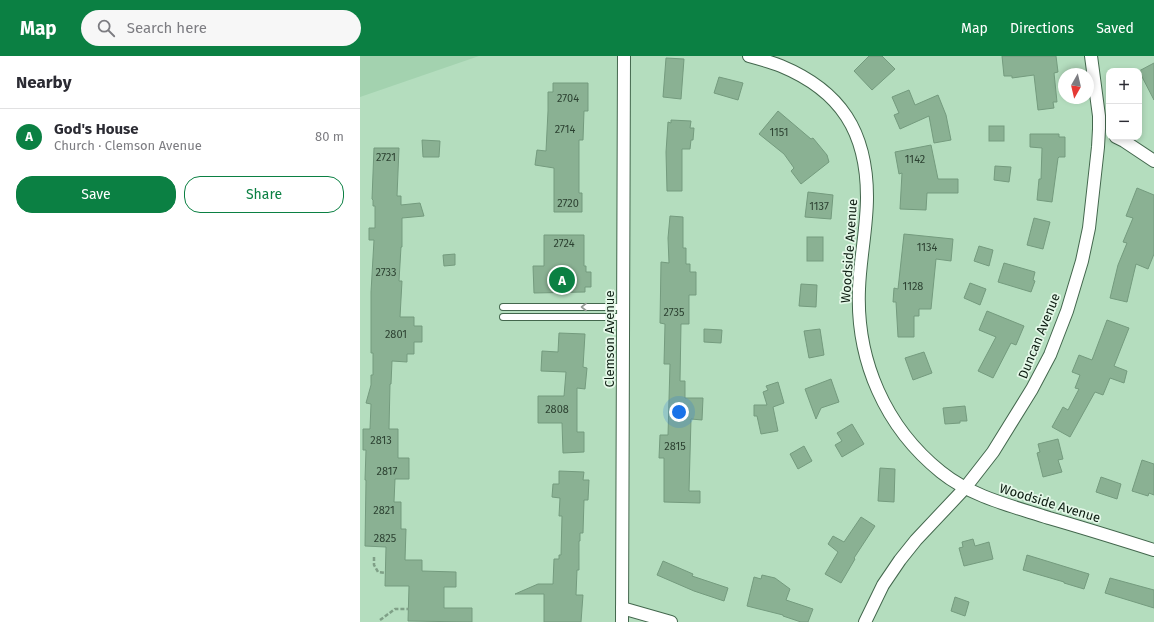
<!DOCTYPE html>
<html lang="en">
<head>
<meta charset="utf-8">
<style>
	body { margin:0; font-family:"Fira Sans",sans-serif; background:#f7f7f7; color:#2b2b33 }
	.controls { position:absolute; right:12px; top:12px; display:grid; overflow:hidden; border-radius:8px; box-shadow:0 2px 6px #0003 }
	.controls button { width:36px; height:36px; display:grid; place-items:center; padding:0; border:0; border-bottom:1px solid #e1e1e2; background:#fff; color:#2b2b33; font:20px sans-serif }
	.compass { position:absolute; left:698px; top:12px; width:36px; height:36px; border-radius:50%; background:#fff; box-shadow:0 2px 6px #0003; rotate:188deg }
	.you { position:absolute; left:319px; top:356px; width:14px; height:14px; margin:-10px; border:3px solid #fff; border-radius:50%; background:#1a73e8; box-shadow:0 0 0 6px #1a73e833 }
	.badge { display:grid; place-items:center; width:26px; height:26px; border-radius:50%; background:#0b8043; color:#fff; font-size:13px; font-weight:700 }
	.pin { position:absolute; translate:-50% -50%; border:2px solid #fff; box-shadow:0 1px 4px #0006 }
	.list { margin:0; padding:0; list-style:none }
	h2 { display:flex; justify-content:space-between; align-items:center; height:52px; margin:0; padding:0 16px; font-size:17px }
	h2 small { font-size:13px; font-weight:400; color:#7c7c81 }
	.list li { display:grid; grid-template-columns:26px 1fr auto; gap:12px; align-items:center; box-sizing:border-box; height:56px; padding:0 16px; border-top:1px solid #e1e1e2 }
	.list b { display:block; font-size:15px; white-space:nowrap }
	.list p { margin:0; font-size:13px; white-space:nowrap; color:#7c7c81 }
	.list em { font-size:13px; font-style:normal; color:#7c7c81 }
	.actions { display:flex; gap:8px; padding:12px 16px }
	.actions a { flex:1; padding:9px 0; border:1px solid #0b8043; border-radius:16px; text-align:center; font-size:14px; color:#0b8043 }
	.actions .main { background:#0b8043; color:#fff }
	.icon { flex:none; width:22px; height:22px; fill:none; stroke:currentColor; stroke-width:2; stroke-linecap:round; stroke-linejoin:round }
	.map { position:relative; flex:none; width:794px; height:566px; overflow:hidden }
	header { display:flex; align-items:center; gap:24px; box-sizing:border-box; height:56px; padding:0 20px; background:#0b8043; color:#fff }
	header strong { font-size:19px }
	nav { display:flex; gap:22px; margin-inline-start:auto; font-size:14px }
	.search { width:280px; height:36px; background:#f7f7f7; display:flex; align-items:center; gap:10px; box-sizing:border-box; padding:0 14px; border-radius:22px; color:#7c7c81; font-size:15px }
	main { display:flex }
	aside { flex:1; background:#fff }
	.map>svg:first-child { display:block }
</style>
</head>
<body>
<header>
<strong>Map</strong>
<div class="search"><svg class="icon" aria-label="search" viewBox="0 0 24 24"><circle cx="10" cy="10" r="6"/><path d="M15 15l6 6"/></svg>Search here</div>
<nav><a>Map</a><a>Directions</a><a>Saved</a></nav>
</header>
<main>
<aside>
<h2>Nearby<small></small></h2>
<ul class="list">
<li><span class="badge">A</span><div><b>God's House</b><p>Church · Clemson Avenue</p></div><em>80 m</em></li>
</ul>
<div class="actions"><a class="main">Save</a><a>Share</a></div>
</aside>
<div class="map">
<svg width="794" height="566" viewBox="0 0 794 566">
	<rect width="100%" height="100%" fill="#b4ddbe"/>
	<path fill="#a3d2af" d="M0 0H119L0 41Z"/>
	<g fill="#8ab193" stroke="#749b7e">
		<path d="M509 0H522L535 13 512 34 494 15Z"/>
		<path d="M642 0H696L698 16 694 17 697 46H693L694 52 678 54 674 19 652 22V20H644Z"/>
		<path d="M306 2 324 3 321 43 303 41Z"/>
		<path d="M794 7V44L779 15Z"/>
		<path d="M359 21 383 27 378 44 354 37Z"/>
		<path d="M193 27H228V55H224L223 84H219V137H222V156H194V112L175 109 177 94 186 95 188 55V36H193Z"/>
		<path d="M549 34 555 49 578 39 586 59 591 84 574 87 569 60 540 73 534 59 539 57 532 41Z"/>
		<path d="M418 55 451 83 453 82 467 99 469 106 441 128 431 115 434 112 424 98 399 78Z"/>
		<path d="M311 64 331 65 330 72H334L333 84H331L330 93H322V135H307L306 96 308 66 311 67Z"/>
		<rect x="629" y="70" width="15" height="15"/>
		<path d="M670 78H699V81H705V101H699L698 102 692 146 677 144 679 123H681L682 92 670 91Z"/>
		<path d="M62 84 80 85 79 101H63Z"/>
		<path d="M571 89 578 123H598V137H567L566 154 540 153 542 117 539 118 535 96Z"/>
		<path d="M14 92H39L37 140H41V149L60 147 64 160 42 162V191H41L39 225H42L40 261H54V270H62V286H54V298H47V306L32 305 31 328H30L29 373H38V402H49V423H35L34 446H41V473H46L45 504H62V515L96 516V531H84V552H112V566L48 565 49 530H25L26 491 5 490 6 424H5L6 394H3V373H10L11 348 6 347 11 329V319H13V297H11V236L14 184H9V172H15V150H13V144L12 143Z"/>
		<path d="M635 110 651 111 649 126 634 124Z"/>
		<path d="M777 132 794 139V198L788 213 776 208 767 246 750 242 758 209 767 187 763 186 773 162 766 160Z"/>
		<path d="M448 136 473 139 471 163 445 161Z"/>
		<path d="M310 160 323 161V192H326V208H330V216H336V239H329V268H321L320 325H325V342H343L342 364 331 363 329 435H340V447L304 446V402H299L300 379H308L310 308H304L305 268 300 267 301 206 309 207 308 182Z"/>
		<path d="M674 162 690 166 683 193 667 189Z"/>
		<path d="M544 178 593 183 591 205 576 203 571 253H559V260H554V281H538L536 246H533L534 232 538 233Z"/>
		<path d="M184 179H224V210H226V216H231V231H225V236L174 237 173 210H184Z"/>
		<rect x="447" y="181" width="16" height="24"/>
		<path d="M619 190 633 194 629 210 614 205Z"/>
		<path d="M95 198V209L84 210 83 199Z"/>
		<path d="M644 207 675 216 673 224 675 225 671 236 638 226Z"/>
		<path d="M610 227 626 233 620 249 604 242Z"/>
		<path d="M441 228 457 229 456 251 439 250Z"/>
		<path d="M627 255 664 270 656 289 651 287 633 322 618 315 636 281 619 274Z"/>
		<path d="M747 264 769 272 754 310 767 315 764 327 750 322 743 339 735 336 710 381 692 371 703 351 708 354 719 333 715 332 720 319 712 316 719 299 732 304Z"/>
		<path d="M344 273 362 274 361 287 344 286Z"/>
		<path d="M460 273 464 299 449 302 444 275Z"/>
		<path d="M199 277 225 278 223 311 227 312 225 333 217 332V376H224V396L203 397 202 367H178V340H204L206 316 181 315 182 295 198 296Z"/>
		<path d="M564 296 572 317 553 324 545 302Z"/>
		<path d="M471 323 479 346 461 352 456 363 445 333Z"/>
		<path d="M418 326 424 347 413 351 418 375 401 378 397 360H394V349H407L403 336 408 334 406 330Z"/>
		<path d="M605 350 607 365H600V367L585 368 583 352Z"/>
		<path d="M492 368 504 388 482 401 475 389 482 385 477 377Z"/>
		<path d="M698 383 703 403 698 404 702 416 683 421 677 397 680 396 678 388Z"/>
		<path d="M444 390 452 405 438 413 430 398Z"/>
		<path d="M782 404 794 408V439L789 437 788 440 772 435Z"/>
		<path d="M520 412 535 413 534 446 518 445Z"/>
		<path d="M199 415 224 416 223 424H229L228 444H224L223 477H220V485H219V514H217L216 539H223L221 566H184V538H155L178 528H193L194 503H199V499H201L202 460H199L200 442 192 441 193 428H199Z"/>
		<path d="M741 421 761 428 757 443 736 436Z"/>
		<path d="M501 461 515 470 494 502 495 503 481 527 465 518 478 496 468 488 473 480 484 486Z"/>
		<path d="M613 483 615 490 629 486 633 503 604 510 599 492 603 491 602 486Z"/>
		<path d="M667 499 729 518 724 533 704 527V526L663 514Z"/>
		<path d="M303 505 333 518 332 520 368 532 364 545 334 535 297 519Z"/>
		<path d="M402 519 415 522 430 533 426 544 453 553 448 566H441L423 560V559L387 550 394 521 401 523Z"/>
		<path d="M750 522 794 534V552L745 537Z"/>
		<path d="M595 541 609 546 605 560 591 555Z"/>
	</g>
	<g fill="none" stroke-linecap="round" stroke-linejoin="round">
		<g stroke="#43674d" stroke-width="8">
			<g id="lane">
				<path d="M143 251H263"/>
				<path d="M143 261H263"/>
			</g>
		</g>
		<g stroke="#43674d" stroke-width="14">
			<g id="street">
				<path d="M389 0C400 3 411 6 421 10 481 35 507 76 507 141 507 172 500 202 499 233 496 304 525 371 581 416 612 441 652 450 689 462 724 472 759 483 794 494"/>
				<path d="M756 81 764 85 794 105"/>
				<path d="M262 552 311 566"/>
				<path d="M262 566 264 0"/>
				<path d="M505 566 523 529 540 504 556 484 605 432 633 396 672 333 690 299 707 255 722 205 729 172 738 91 739 73V60L731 0"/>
			</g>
		</g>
		<g stroke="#7fa087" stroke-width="2.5" stroke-dasharray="4 2" stroke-linecap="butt">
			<path d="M14 501V509L18 516 25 517"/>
			<path d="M20 564 35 553H49"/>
		</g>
		<use href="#lane" stroke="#fff" stroke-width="6"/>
		<use href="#street" stroke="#fff" stroke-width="12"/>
	</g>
	<defs><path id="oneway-chevron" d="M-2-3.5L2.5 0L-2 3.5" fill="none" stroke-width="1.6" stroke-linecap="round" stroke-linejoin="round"/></defs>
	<use stroke="#939994" href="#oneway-chevron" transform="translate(224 251) rotate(180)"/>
	<g text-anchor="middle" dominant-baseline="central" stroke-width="3.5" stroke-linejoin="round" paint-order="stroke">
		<g font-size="11" fill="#2d4232">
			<text x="208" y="42">2704</text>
			<text x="205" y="73">2714</text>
			<text x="419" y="76">1151</text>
			<text x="26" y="101">2721</text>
			<text x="555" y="103">1142</text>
			<text x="208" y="147">2720</text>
			<text x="459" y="150">1137</text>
			<text x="204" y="187">2724</text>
			<text x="567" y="191">1134</text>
			<text x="26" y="216">2733</text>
			<text x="553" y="230">1128</text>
			<text x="314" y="256">2735</text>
			<text x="36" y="278">2801</text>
			<text x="197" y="353">2808</text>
			<text x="21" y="384">2813</text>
			<text x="315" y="390">2815</text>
			<text x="27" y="415">2817</text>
			<text x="24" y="454">2821</text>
			<text x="25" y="482">2825</text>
		</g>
		<g font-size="13" fill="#0e1d12" stroke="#e4f8e8">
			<text transform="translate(489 195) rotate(-86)">Woodside Avenue</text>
			<text transform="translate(679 280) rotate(-68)">Duncan Avenue</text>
			<text transform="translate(249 283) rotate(-90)">Clemson Avenue</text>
			<text transform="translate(690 447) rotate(17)">Woodside Avenue</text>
		</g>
	</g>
</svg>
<div class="controls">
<button>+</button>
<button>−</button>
</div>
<svg class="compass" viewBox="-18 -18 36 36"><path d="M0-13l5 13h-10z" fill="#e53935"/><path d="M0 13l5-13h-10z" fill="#7c7c81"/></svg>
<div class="you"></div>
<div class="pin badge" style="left:202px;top:224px">A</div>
</div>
</main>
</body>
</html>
